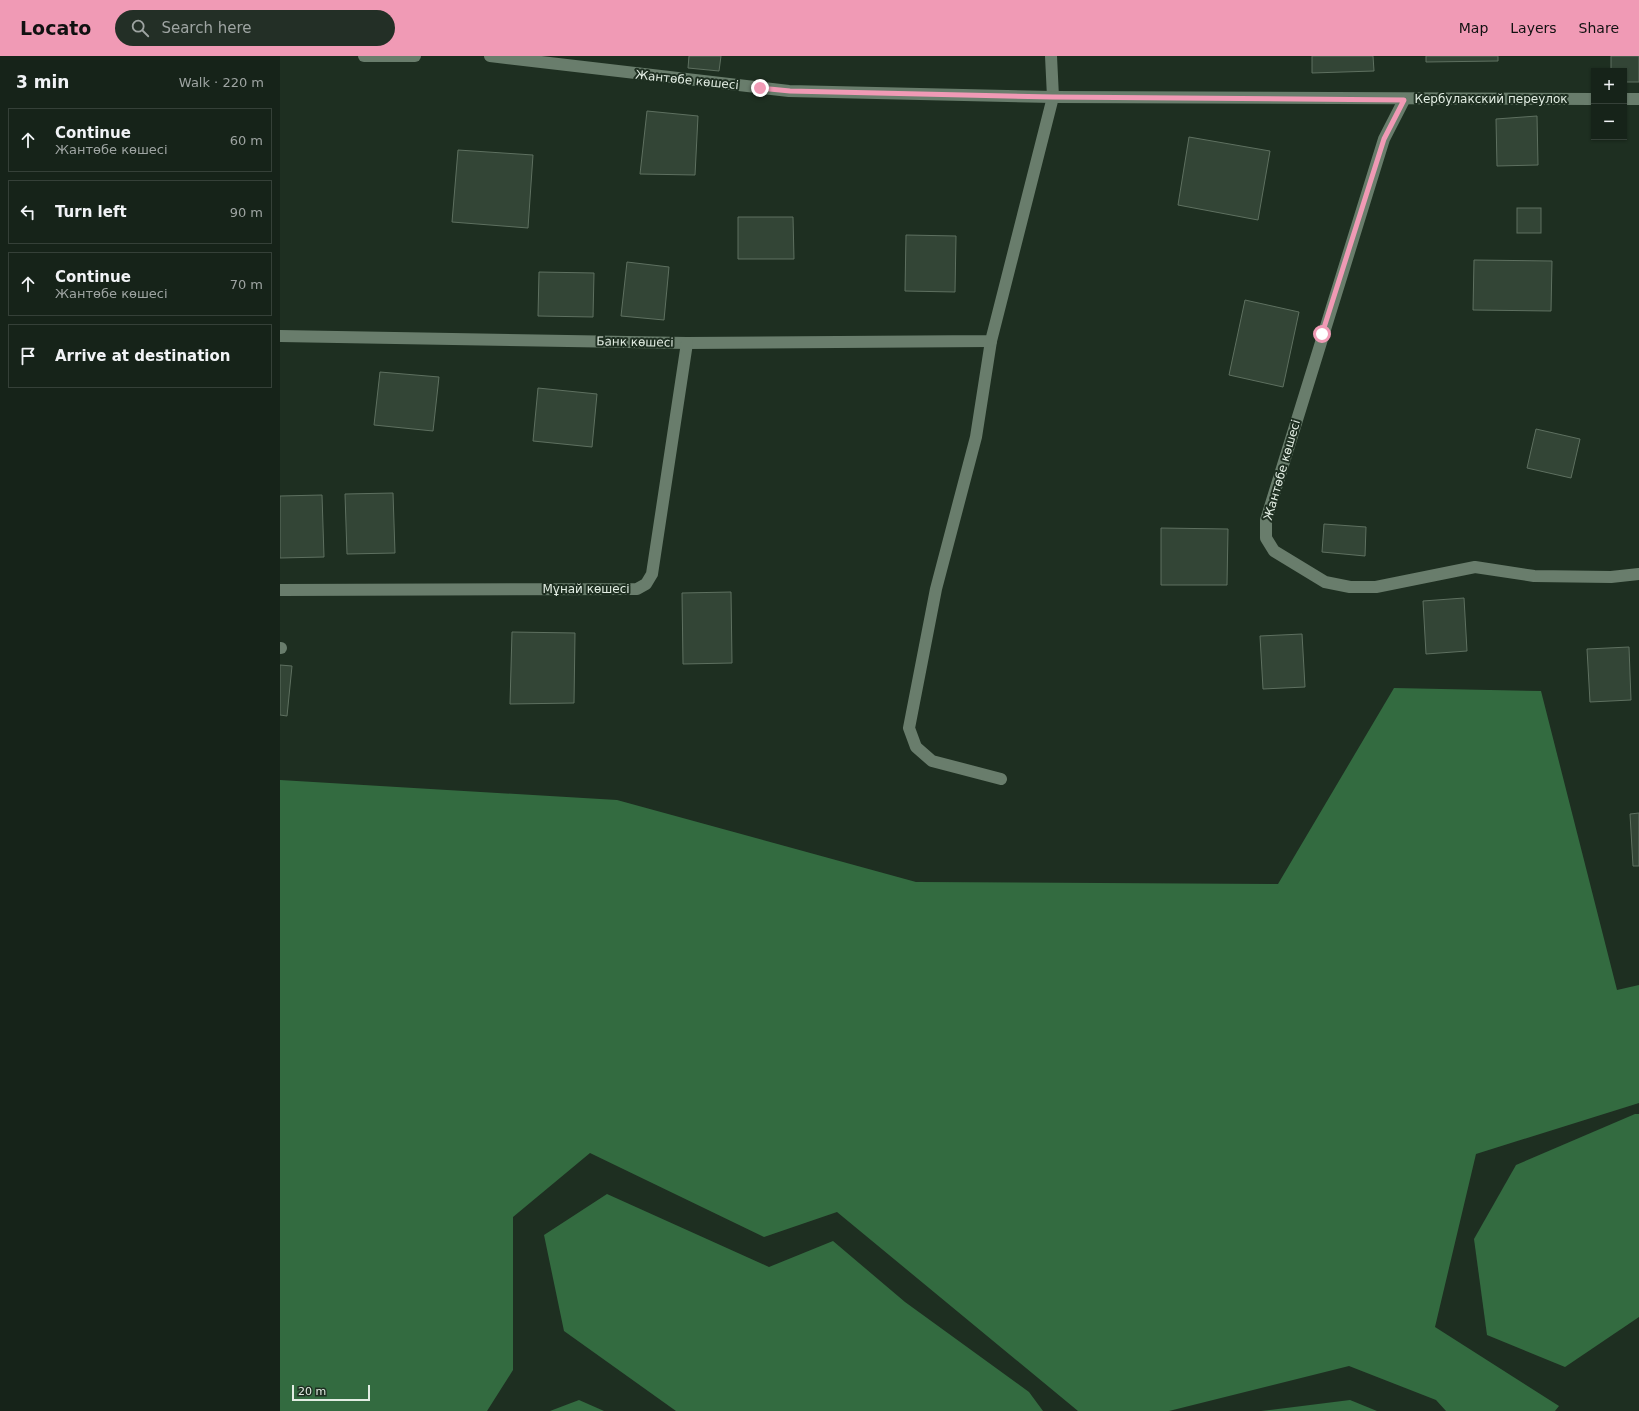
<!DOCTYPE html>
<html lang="en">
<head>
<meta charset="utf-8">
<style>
	body { margin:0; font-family:"DejaVu Sans",sans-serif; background:#232f26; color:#f1f3f6 }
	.controls { position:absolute; right:12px; top:12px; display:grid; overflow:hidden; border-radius:0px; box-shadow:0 1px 3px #0004 }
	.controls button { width:36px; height:36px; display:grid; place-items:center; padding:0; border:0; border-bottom:1px solid #354038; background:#162319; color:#f1f3f6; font:20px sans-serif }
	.scale { position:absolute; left:12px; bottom:10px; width:78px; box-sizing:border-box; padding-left:4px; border:2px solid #e2ede3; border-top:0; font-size:11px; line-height:14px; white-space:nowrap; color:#e2ede3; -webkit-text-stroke:3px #1e2f21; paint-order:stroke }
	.stop { position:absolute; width:12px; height:12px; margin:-9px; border:3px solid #f09ab5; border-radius:50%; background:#fff }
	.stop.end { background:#f09ab5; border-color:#fff; box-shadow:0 1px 4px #0008 }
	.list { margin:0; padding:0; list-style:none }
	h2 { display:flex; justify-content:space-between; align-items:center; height:52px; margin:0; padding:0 16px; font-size:17px }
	h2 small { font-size:13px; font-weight:400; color:#9ea4a2 }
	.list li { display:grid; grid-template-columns:26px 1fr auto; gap:12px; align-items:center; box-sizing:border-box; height:64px; margin:0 8px 8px; padding:0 8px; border:1px solid #354038; border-radius:0px }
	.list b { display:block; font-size:15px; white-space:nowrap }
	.list p { margin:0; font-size:13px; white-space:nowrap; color:#9ea4a2 }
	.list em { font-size:13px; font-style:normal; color:#9ea4a2 }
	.icon { flex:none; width:22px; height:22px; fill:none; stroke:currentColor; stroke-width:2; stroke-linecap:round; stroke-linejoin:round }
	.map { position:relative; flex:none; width:1359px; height:1355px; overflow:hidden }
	header { display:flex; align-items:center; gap:24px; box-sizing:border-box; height:56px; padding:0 20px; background:#f09ab5; color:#111 }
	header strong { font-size:19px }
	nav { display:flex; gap:22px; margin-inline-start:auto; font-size:14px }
	.search { width:280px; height:36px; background:#232f26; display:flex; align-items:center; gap:10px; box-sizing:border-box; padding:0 14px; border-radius:22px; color:#9ea4a2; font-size:15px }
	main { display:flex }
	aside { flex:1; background:#162319 }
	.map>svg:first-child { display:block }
</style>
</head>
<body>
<header>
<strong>Locato</strong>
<div class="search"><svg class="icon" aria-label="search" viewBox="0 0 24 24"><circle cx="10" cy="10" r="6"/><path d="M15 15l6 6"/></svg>Search here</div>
<nav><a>Map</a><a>Layers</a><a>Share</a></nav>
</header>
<main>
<aside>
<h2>3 min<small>Walk · 220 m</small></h2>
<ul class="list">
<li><svg class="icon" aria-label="ahead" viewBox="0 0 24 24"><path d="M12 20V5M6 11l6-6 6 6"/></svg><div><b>Continue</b><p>Жантөбе көшесі</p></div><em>60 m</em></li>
<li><svg class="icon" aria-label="left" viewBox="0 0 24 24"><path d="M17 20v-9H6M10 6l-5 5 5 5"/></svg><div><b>Turn left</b></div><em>90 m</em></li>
<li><svg class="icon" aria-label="ahead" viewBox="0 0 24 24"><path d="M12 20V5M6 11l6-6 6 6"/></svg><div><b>Continue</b><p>Жантөбе көшесі</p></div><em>70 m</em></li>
<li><svg class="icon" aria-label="arrive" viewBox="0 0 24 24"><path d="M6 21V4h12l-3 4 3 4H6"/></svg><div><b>Arrive at destination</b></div></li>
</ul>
</aside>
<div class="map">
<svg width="1359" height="1355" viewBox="0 0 1359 1355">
	<rect width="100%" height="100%" fill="#1e2f21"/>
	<g fill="#336b40">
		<path d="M1114 632 1261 635 1337 934 1359 929V1047L1196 1098 1155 1271 1279 1350 1275 1355H1166L1156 1344 1069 1310 889 1355H798L557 1156 484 1181 310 1097 233 1161V1314L207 1355H0V724L337 744 636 826 998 828Z"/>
		<path d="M1355 1058H1359V1261L1285 1311 1207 1279 1194 1183 1236 1109Z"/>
		<path d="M327 1138 489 1211 553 1185 625 1246 749 1336 763 1355H396L284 1275 264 1179Z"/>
		<path d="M299 1344 324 1355H270Z"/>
		<path d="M1070 1344 1097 1355H981Z"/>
	</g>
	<g fill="#334536" stroke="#5e7060">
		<path d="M409 0H441L439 15 408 12Z"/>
		<path d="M1032 0H1093L1094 15 1032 17Z"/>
		<path d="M1146 0H1218V5L1146 6Z"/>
		<path d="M1331 0H1359V26H1344V15H1331Z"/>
		<path d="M367 55 418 60 415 119 360 118Z"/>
		<path d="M1257 60 1258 109 1217 110 1216 63Z"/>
		<path d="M909 81 990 95 978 164 898 149Z"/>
		<path d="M178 94 253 99 248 172 172 166Z"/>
		<rect x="1237" y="152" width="24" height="25"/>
		<path d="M458 161H513L514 203H458Z"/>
		<path d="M626 179 676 180 675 236 625 235Z"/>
		<path d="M1194 204 1272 205 1271 255 1193 254Z"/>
		<path d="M347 206 389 211 384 264 341 260Z"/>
		<path d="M259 216 314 217 313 261 258 260Z"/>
		<path d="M965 244 1019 256 1003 331 949 319Z"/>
		<path d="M100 316 159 321 153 375 94 369Z"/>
		<path d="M258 332 317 338 312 391 253 385Z"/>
		<path d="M1256 373 1300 383 1291 422 1247 412Z"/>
		<path d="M113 437 115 497 67 498 65 438Z"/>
		<path d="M42 439 44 501 0 502V440Z"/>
		<path d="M1044 468 1086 471 1085 500 1042 496Z"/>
		<path d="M881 472 948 473 947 529H881Z"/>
		<path d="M451 536 452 607 403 608 402 537Z"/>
		<path d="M1184 542 1187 595 1146 598 1143 545Z"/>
		<path d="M232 576 295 577 294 647 230 648Z"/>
		<path d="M1022 578 1025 631 983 633 980 580Z"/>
		<path d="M1349 591 1351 644 1310 646 1307 593Z"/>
		<path d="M0 609 12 610 7 660 0 659Z"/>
		<path d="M1359 757V810H1353L1350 758Z"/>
	</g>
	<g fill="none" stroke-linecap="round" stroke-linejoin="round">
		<g stroke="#697d6c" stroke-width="12">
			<path d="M771 0 773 41"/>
			<path d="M711 285 696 381 656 533 629 672 636 691 652 705 721 723"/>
			<path d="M0 592H1"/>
		</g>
		<g stroke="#697d6c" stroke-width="12">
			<path d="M84 0H135"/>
			<path d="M210 0 509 35 773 41 1314 43"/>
			<path d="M1344 43H1359"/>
			<path d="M1124 44 1104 83 986 464V482L994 495 1045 526 1070 531H1096L1195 511 1254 520 1331 521 1359 518"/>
			<path d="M0 280 407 287 711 285 773 41"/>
			<path d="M0 534 357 533 366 528 372 518 407 287"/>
		</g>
	</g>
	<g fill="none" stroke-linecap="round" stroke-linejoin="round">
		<path stroke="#f09ab5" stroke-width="5" d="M480 32 510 35 773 41 1124 44 1104 83 1042 278"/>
	</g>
	<g text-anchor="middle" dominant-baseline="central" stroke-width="4" stroke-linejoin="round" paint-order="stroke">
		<g font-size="12" fill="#e2ede3" stroke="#1e2f21">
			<text transform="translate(407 24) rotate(6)">Жантөбе көшесі</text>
			<text x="1211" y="43">Кербулакский переулок</text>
			<text transform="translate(355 286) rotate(1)">Банк көшесі</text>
			<text transform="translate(1002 414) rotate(-74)">Жантөбе көшесі</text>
			<text x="306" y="533">Мұнай көшесі</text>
		</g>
	</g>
</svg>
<div class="controls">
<button>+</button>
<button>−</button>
</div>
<div class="scale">20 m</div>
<div class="stop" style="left:1042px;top:278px"></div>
<div class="stop end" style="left:480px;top:32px"></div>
</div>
</main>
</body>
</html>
